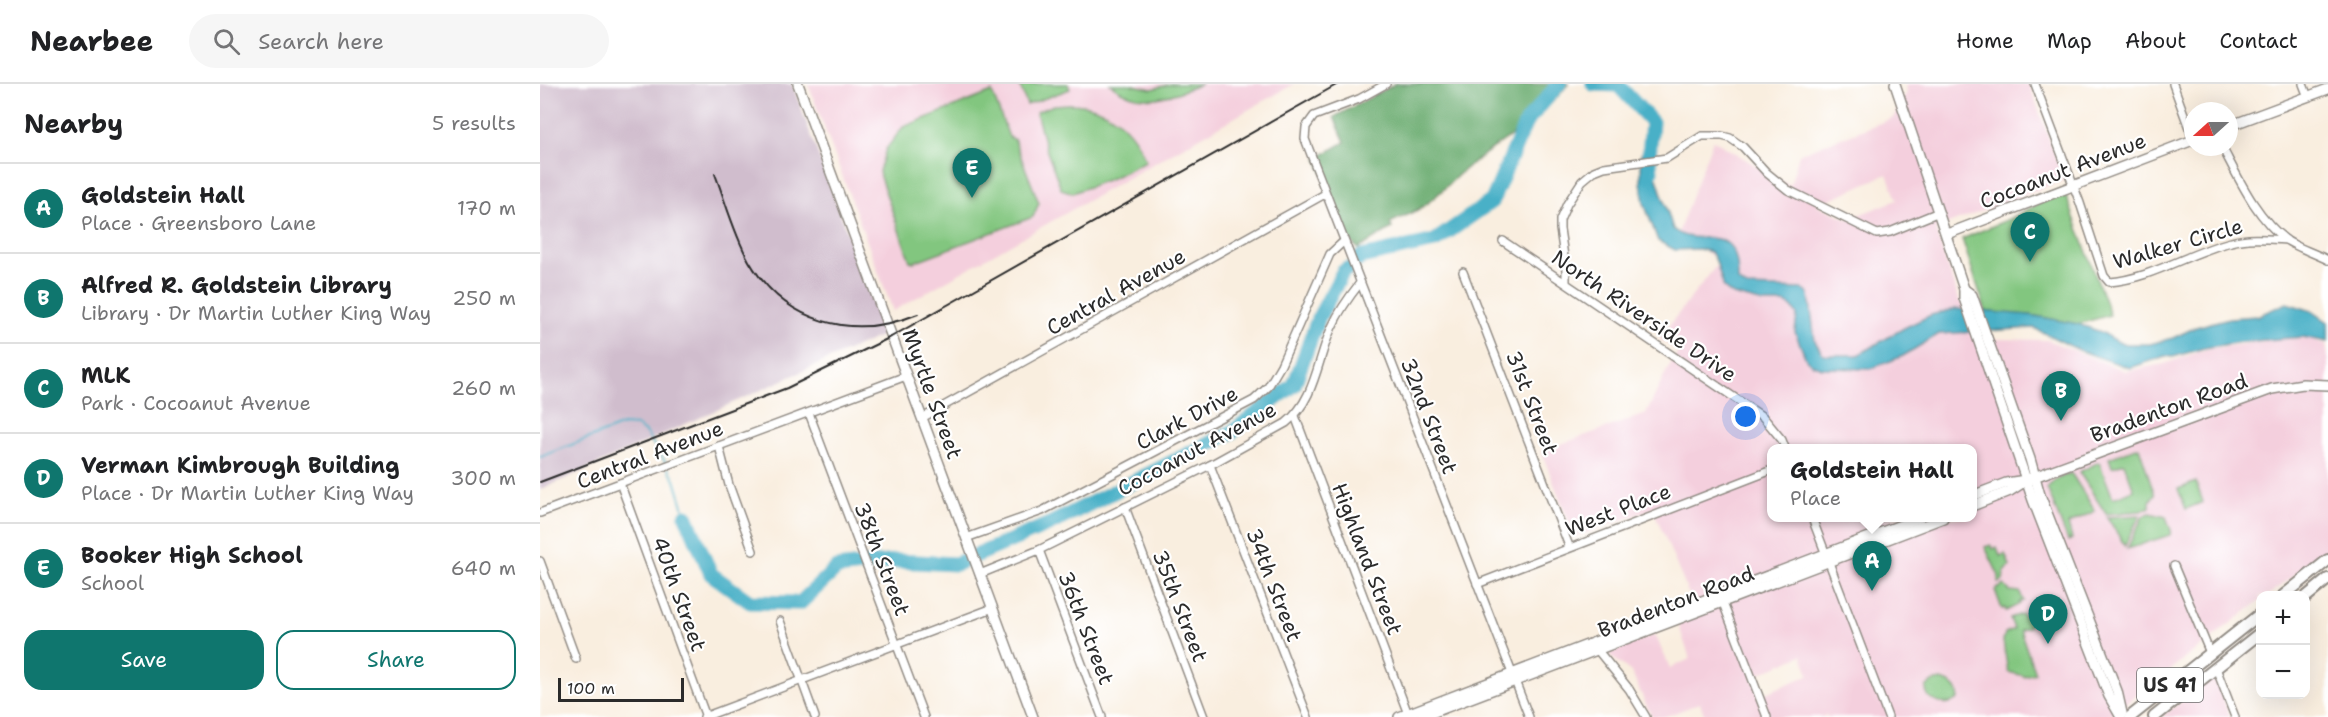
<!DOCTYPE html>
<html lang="en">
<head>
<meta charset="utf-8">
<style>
	body { margin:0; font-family:"Shantell Sans",sans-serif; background:#f6f6f6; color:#202124 }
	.controls { position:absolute; right:18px; bottom:18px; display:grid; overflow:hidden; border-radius:12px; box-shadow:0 6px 24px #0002 }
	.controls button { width:54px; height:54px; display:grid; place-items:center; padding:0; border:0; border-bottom:2px solid #e0e0e0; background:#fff; color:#202124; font:30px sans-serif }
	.compass { position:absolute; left:1644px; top:18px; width:54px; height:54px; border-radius:50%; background:#fff; box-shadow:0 6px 24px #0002; rotate:249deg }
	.scale { position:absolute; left:18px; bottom:15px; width:126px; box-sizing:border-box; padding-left:6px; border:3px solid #2b2b2b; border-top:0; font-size:16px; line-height:21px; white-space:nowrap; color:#2b2b2b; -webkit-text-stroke:4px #fff; paint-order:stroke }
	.you { position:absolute; left:1206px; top:333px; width:21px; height:21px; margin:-15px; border:4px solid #fff; border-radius:50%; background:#1a73e8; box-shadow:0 0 0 9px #1a73e833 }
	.badge { display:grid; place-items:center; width:39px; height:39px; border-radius:50%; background:#0f766e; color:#fff; font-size:20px; font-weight:700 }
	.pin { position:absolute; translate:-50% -50px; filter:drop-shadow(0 2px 3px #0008) }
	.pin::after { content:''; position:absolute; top:32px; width:21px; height:18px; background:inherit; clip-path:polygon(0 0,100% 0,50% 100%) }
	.popup { position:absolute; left:1227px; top:360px; width:210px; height:78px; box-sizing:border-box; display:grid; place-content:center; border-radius:12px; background:#fff; filter:drop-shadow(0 2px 4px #0005); font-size:20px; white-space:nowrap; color:#757577 }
	.popup b { font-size:22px; color:#202124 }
	.popup::after { content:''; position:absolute; left:50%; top:100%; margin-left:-12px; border:12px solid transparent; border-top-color:#fff }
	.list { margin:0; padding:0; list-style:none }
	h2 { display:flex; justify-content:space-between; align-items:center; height:78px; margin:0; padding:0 24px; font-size:26px }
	h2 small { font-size:20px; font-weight:400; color:#757577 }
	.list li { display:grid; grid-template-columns:39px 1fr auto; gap:18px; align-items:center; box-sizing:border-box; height:90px; padding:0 24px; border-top:2px solid #e0e0e0 }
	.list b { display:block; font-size:22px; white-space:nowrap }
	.list p { margin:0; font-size:20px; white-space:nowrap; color:#757577 }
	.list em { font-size:20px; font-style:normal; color:#757577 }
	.actions { display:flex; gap:12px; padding:18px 24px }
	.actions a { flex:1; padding:14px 0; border:2px solid #0f766e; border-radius:18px; text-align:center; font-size:21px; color:#0f766e }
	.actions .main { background:#0f766e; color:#fff }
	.icon { flex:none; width:33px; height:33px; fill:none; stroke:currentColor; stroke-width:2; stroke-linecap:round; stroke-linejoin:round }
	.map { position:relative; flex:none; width:1788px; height:633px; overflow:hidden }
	header { display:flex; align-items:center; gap:36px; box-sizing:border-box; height:84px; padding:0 30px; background:#fff; border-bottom:2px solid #e0e0e0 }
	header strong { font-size:28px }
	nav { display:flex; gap:33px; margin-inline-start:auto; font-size:21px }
	.search { width:420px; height:54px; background:#f6f6f6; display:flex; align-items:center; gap:15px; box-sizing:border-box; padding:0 21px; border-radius:33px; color:#757577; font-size:22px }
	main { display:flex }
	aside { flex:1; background:#fff }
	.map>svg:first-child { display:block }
</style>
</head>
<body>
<header>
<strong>Nearbee</strong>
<div class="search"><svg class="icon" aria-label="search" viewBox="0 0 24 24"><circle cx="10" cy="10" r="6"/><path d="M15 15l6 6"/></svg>Search here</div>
<nav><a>Home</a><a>Map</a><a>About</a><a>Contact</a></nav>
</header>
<main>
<aside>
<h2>Nearby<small>5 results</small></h2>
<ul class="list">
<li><span class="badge">A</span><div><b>Goldstein Hall</b><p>Place · Greensboro Lane</p></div><em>170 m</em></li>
<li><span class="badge">B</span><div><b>Alfred R. Goldstein Library</b><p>Library · Dr Martin Luther King Way</p></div><em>250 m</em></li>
<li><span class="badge">C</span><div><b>MLK</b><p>Park · Cocoanut Avenue</p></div><em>260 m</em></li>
<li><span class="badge">D</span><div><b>Verman Kimbrough Building</b><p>Place · Dr Martin Luther King Way</p></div><em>300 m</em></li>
<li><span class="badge">E</span><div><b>Booker High School</b><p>School</p></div><em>640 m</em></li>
</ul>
<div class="actions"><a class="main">Save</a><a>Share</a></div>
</aside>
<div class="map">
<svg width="1788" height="633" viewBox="0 0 1788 633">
	<rect width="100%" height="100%" fill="#fff"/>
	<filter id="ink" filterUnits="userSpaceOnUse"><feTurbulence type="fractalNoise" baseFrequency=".0167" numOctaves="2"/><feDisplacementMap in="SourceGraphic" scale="12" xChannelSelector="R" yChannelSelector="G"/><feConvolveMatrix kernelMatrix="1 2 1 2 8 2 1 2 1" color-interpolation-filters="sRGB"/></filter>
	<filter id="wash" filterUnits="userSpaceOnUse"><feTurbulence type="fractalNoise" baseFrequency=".008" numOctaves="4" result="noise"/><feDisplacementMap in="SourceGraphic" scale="24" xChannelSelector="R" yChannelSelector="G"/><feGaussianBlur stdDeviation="1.35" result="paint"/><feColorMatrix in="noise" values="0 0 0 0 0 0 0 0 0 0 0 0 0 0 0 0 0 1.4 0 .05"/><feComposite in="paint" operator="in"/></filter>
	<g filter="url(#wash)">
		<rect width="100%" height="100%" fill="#f9eedf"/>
		<g fill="#f4cfdd" fill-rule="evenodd">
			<path d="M268 0H754L353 227Z"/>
			<path d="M1365 0H1489L1524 96 1395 145 1419 216 1455 255 1508 256 1585 287 1624 280 1667 265 1735 256 1769 254 1786 261 1788 273V466L1728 511 1720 512V517L1568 633H1288L1287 631 1281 633H1165L1160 619 1124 633H1112L1091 588 1068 570 1115 550 1130 584 1150 575 1139 542 1150 513 1113 425 1035 453 1001 367 1106 330 1128 284 1138 268 1119 254 1180 177 1138 149 1173 56 1250 102 1259 70 1353 34 1367 8ZM1347 90 1357 116 1308 135 1277 121ZM1232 364H1432V434H1232ZM1262 571 1269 591 1221 611 1212 593Z"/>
			<path d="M1674 591 1690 633H1621L1653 609Z"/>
		</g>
		<path fill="#d0bdcd" d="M0 0H252L345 250 0 406Z"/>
		<g fill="#82c67f" stroke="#567855" stroke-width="1.5">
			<path d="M479 0H528L530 5 487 21Z"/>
			<path d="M570 0H589L612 5 631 0H661C627 13 602 25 570 0Z"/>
			<path d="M452 8 469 53 474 55 499 119 493 133 374 178 370 177 340 93 339 87 346 65 363 43Z"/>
			<path d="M529 20C567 20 593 43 606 77L572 94 533 109 521 105 505 62 496 28 514 21Z"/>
			<path d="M1524 106 1570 231 1538 240 1490 231 1448 234 1422 155 1474 133Z"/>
			<path d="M1599 363 1615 411 1610 417V423L1601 427 1566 430 1539 388 1559 378 1573 414 1594 406 1584 379 1572 383 1569 374Z"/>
			<path d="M1531 389 1555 427 1528 440 1532 455 1528 457 1507 404 1515 396Z"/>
			<path d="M1656 398 1663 418 1646 425 1638 405Z"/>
			<path d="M1610 429 1626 433 1631 446 1630 451 1587 465 1603 432Z"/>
			<path d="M1600 431 1585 462 1567 433Z"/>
			<path d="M1451 461 1453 465 1457 463 1460 472 1465 470 1470 482 1464 489 1463 497 1458 499 1459 492 1445 463Z"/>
			<path d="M1464 501 1470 507 1480 508 1483 517 1479 518 1480 520 1466 527 1465 524 1462 525 1455 506Z"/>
			<path d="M1482 530 1484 533 1488 531 1490 542 1480 546 1495 589 1484 592 1468 588 1463 557 1465 549 1474 545 1470 534Z"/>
			<path d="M1402 596C1411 599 1420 603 1418 615 1407 624 1385 619 1386 603L1392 598Z"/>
		</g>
		<path fill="#69ab6e" stroke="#4a6b4c" stroke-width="1.5" d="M855 0H1028C1001 36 960 57 925 85 910 98 897 114 879 125 870 130 860 134 850 139L852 144 818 165 806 152 777 74 805 58 794 33Z"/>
		<path fill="#48b0c7" stroke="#3a6e79" stroke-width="1.5" d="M1114 69V85L1133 145C1157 167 1199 131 1198 197L1207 203 1262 205 1269 210 1275 257 1282 269 1287 271H1318L1364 244 1391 231 1415 225 1490 231 1538 240 1561 248 1582 260H1610L1633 254 1656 243 1689 234 1717 232 1747 219 1772 227 1788 238V258L1763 253 1701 258 1664 264 1633 273 1625 272 1590 284 1541 267 1494 244 1399 250 1363 272 1330 285 1282 284 1271 280 1266 275 1255 248 1257 231 1252 223 1245 219H1224L1193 211 1184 204 1176 177 1171 168 1159 165 1135 166 1118 157 1104 119 1101 98V70Z"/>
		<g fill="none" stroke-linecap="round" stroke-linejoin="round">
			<g stroke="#48b0c7" stroke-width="2">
				<path d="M0 373 83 341 97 342 106 349 126 379"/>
				<path d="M128 384 135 396 146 432"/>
			</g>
			<g stroke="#48b0c7" stroke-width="15">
				<path d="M1053 0 1078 1 1112 38 1109 72 1111 88"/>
				<path d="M818 176 821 173 895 157 952 117 986 38 1019 0"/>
				<path d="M146 432 171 490 210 518 260 519 297 484 356 477 416 480 510 440 692 348 754 301 778 235 803 188 807 185"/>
			</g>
		</g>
	</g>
	<g filter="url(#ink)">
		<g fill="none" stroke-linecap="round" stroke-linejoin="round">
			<g stroke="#928c85" stroke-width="10">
				<g id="minor">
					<path d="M846 0 819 15 774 32 766 43 765 55 989 633"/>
					<path d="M1495 0 1540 119 1564 192 1569 198C1611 195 1650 168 1691 158 1709 153 1728 155 1746 156"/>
					<path d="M1633 0 1653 55"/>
					<path d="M1763 0 1768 13"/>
					<path d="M1682 63C1699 95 1716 133 1746 156 1756 163 1776 170 1788 176"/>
					<path d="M963 157 1223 333 1242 356 1245 364"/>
					<path d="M923 188 1029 462"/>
					<path d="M1026 198V186L1020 145V136L1027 120 1042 97 1054 87 1064 83 1127 74 1162 52H1182L1190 54 1203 63 1227 89 1248 106 1337 150 1350 148 1399 128"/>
					<path d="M269 329 384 633"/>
					<path d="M755 332 868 630"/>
					<path d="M382 334 785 110"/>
					<path d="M179 362 189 401 213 467"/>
					<path d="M670 381 768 633"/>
					<path d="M80 399 166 633"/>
					<path d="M585 423 664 633"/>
					<path d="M0 429 366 292"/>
					<path d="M1272 434 1348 633"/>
					<path d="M426 454 502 427 714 316 728 303 741 281 790 170 803 158"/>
					<path d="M499 466 562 633"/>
					<path d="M0 477 36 575"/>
					<path d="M1634 482 1670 569"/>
					<path d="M440 490 499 466 670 381 746 339C776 315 777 275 792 243 799 227 809 213 820 199"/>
					<path d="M937 500 1232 386"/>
					<path d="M1183 519 1227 633"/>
					<path d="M240 537 275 633"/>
					<path d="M1055 563 1089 605 1106 633"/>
					<path d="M1676 584 1695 633"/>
					<path d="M164 633 453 524"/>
				</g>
			</g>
			<g stroke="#928c85" stroke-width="12">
				<g id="tertiary">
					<path d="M258 0 493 633"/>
					<path d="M1355 0 1424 205V214L1493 416 1569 612 1581 633"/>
					<path d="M1689 42 1788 5"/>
					<path d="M1407 150 1653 56"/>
					<path d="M1424 205 1432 211 1440 234 1490 375 1500 411 1577 607 1582 629"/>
					<path d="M1432 412 1466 399 1486 396 1732 305 1763 300 1788 301"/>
					<path d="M1432 422 1470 407 1484 398"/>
					<path d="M859 633 1379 434"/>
					<path d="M881 633 1403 434"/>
				</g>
			</g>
			<g stroke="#928c85" stroke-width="14">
				<g id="primary">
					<path d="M1743 512 1788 476"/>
					<path d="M1766 513 1788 495"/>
					<path d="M1590 633 1720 530"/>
					<path d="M1614 633 1720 549"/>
				</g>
			</g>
			<use href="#minor" stroke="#fff" stroke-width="7"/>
			<use href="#tertiary" stroke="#fff" stroke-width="9"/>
			<use href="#primary" stroke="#fff" stroke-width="10"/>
			<g stroke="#2b2b2b" stroke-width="2">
				<path d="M175 90C186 119 194 150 209 177 245 239 313 257 378 230"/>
				<path d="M0 398 247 304 351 253 798 0"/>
			</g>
		</g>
	</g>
	<g text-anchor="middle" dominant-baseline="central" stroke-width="4.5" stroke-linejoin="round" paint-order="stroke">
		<rect fill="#fff" stroke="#6b6b6b" stroke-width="1.5" x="1597" y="584" width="66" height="34" rx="4.5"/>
		<g font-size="20" font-weight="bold" fill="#2b2b2b">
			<text x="1630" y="601">US 41</text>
		</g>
		<g font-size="21" fill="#2b2b2b" stroke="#fff">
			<text transform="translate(1523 87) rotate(-21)">Cocoanut Avenue</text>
			<text transform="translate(1638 160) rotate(-16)">Walker Circle</text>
			<text transform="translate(576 208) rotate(-29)">Central Avenue</text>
			<text transform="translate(1104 232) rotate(34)">North Riverside Drive</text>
			<text transform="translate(392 310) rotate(70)">Myrtle Street</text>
			<text transform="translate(992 319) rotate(69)">31st Street</text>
			<text transform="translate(1629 324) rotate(-20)">Bradenton Road</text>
			<text transform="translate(889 332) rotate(69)">32nd Street</text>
			<text transform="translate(647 334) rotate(-28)">Clark Drive</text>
			<text transform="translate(657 365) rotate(-28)">Cocoanut Avenue</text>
			<text transform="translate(110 371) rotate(-21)">Central Avenue</text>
			<text transform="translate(1078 426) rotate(-21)">West Place</text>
			<text transform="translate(342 475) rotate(69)">38th Street</text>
			<text transform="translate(827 475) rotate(69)">Highland Street</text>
			<text transform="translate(734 501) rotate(69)">34th Street</text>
			<text transform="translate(139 510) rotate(70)">40th Street</text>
			<text transform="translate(1136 518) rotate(-21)">Bradenton Road</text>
			<text transform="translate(640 522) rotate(69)">35th Street</text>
			<text transform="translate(546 544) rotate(69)">36th Street</text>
		</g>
	</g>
</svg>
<div class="controls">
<button>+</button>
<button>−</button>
</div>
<svg class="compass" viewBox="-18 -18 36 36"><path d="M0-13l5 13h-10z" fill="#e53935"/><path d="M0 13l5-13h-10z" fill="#757577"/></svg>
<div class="scale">100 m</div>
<div class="you"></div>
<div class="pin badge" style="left:1332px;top:507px">A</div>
<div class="popup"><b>Goldstein Hall</b>Place</div>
<div class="pin badge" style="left:1521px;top:337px">B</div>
<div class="pin badge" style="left:1490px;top:178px">C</div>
<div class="pin badge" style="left:1508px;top:560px">D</div>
<div class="pin badge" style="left:432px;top:114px">E</div>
</div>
</main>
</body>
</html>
